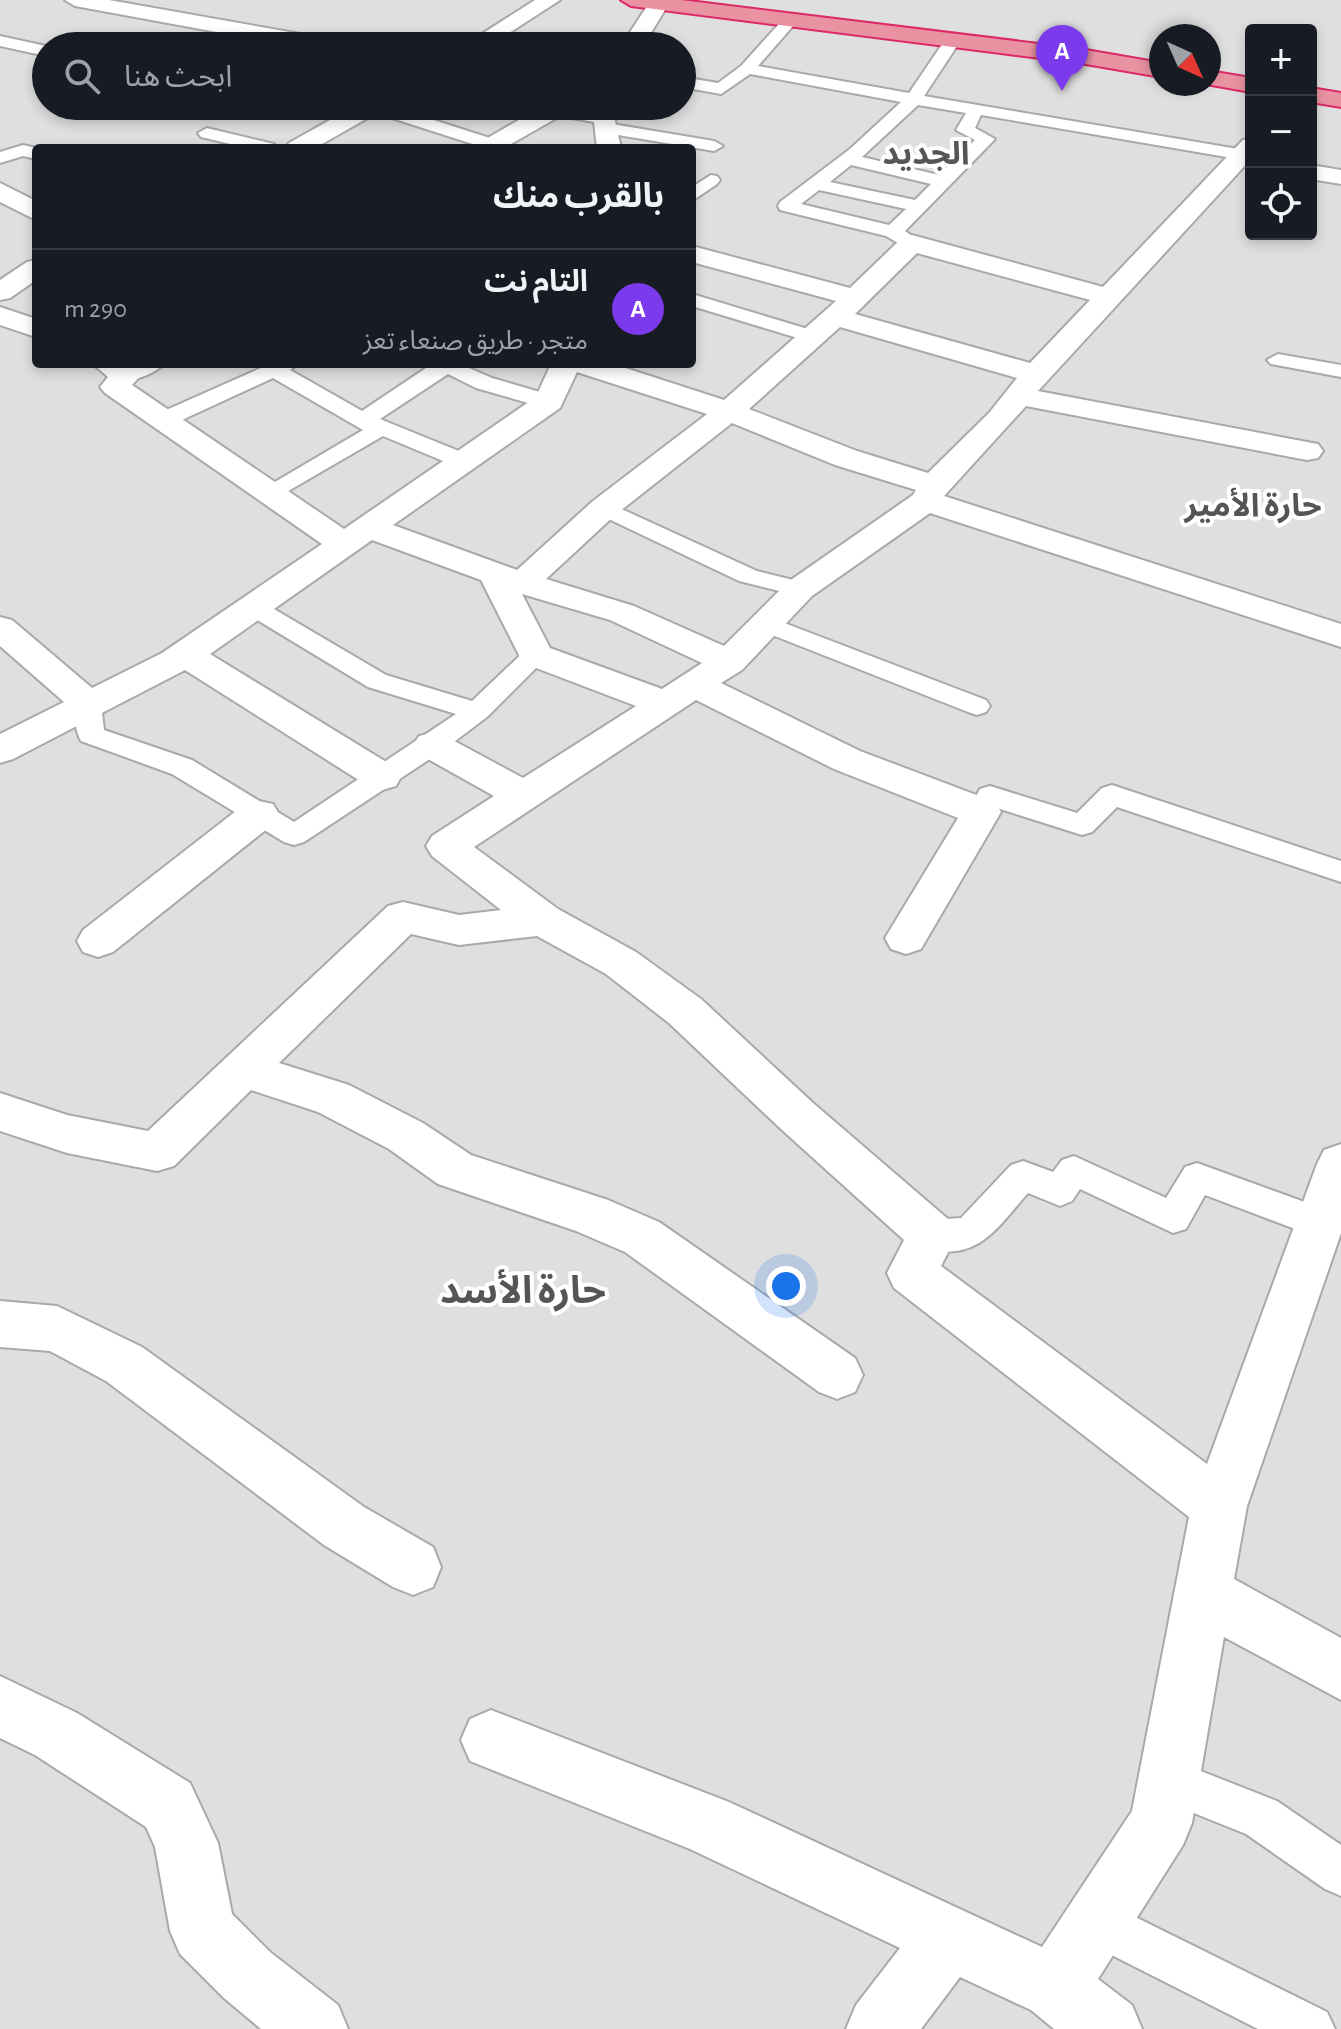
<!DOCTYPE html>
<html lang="ar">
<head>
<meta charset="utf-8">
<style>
	body { margin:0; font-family:"Alegreya Sans","Noto Sans Arabic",sans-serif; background:#242831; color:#f1f3f6; direction:rtl }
	.controls { position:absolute; right:24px; top:24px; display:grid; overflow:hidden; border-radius:8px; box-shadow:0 4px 12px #0003 }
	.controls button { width:72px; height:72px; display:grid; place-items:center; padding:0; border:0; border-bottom:2px solid #363941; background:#171b24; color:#f1f3f6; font:40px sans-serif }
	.compass { position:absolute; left:1149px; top:24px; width:72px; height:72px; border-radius:50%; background:#171b24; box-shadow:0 4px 12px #0003; rotate:135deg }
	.you { position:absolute; left:786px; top:1286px; width:28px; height:28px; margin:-20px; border:6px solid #fff; border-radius:50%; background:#1a73e8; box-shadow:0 0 0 12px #1a73e833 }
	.badge { display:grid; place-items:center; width:52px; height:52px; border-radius:50%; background:#7c3aed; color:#fff; font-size:26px; font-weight:700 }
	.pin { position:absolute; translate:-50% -66px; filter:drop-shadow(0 2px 4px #0008) }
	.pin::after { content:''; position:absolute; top:42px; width:28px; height:24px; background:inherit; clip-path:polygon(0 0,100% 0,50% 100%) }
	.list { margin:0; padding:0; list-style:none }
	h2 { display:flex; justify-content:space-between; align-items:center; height:104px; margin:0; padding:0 32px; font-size:34px }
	h2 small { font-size:26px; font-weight:400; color:#9ea1a6 }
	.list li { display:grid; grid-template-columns:52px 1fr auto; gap:24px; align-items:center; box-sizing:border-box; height:120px; padding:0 32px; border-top:2px solid #363941 }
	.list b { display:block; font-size:30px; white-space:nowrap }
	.list p { margin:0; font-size:26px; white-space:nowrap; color:#9ea1a6 }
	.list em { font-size:26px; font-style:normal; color:#9ea1a6 }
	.icon { flex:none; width:44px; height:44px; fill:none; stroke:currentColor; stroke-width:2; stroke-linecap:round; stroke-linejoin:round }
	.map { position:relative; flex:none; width:1341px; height:2029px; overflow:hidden; direction:ltr }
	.search { position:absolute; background:#171b24; box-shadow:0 4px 12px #0003; left:32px; top:32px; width:664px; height:88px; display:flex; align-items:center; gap:20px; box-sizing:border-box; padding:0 28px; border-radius:44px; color:#9ea1a6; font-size:30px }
	.panel { position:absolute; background:#171b24; box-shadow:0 4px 12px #0003; left:32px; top:144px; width:664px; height:224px; border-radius:8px; direction:rtl }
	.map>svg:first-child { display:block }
</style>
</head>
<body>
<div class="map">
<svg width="1341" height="2029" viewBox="0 0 1341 2029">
	<rect width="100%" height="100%" fill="#f2efe9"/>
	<path fill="#e0dfdf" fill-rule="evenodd" d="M0 0H1341V2029H0ZM1251 30H1311V234H1251ZM1161 36H1209V84H1161ZM46 46H682V106H46ZM36 148H692V364H36Z"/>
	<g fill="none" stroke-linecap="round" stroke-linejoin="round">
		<g stroke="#a9a9a9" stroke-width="4">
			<g id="lane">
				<path d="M791 14 799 19 758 66 909 93 947 37 953 35 961 40 924 96 1244 150 1250 151 1251 158 1244 160 981 115 975 128 995 139 905 231 922 243 919 247H905L886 236 780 210 778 206 780 202 850 149 901 102 750 74 721 94 682 87V77L718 83 741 66 786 16ZM918 105 966 113 956 130 975 140 939 175 862 157ZM851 165 931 184 915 200 830 182ZM819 190 906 209 889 225 801 204Z"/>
				<path d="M0 36 46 46V56L0 46Z"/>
				<path d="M365 106H390L499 141 502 145 500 148H485L367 110Z"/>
				<path d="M606 123 714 141 723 146 714 151 600 132 597 128Z"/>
				<path d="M207 128 274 144 277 148H247L201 137 198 133Z"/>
				<path d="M23 145 36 148V159L23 156 0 163V152Z"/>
				<path d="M711 175 717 176 720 180 717 184 692 201V187Z"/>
				<path d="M692 294 821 333 824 337 814 343 692 306Z"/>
				<path d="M1278 354 1341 365V377L1271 364 1267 360Z"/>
				<path d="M134 364H164C154 374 132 383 118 380L115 375Z"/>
				<path d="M270 364H298L290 370 362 411 432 364H460L492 378 557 397 560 402 549 409 476 388 448 374 380 419 471 456 474 461 471 466H455L383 436 271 501 263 499 259 494 263 489 363 430 273 378 171 425 163 427 152 420 155 415Z"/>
				<path d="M604 501 757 571 809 584 812 589 809 594 800 596 739 581 596 513 592 508 596 503Z"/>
				<path d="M253 599 262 602 386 675 472 701 527 649H545L549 655 487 717 442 751 304 842 294 845 284 842 172 774 81 741C75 731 72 708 79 698L88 695 97 698 101 704 104 730 192 760 294 822 456 714 368 687 244 612 240 607 244 602Z"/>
				<path d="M766 616 986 700 990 706 986 712 977 715 968 712 757 629 753 624 757 619Z"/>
				<path d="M1112 785 1341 861V882L1117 807 1092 832 1082 835 997 808 991 819 981 822 971 819 967 812 980 789 990 786 1077 813 1102 788Z"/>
				<path d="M1074 1156 1166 1198 1185 1167 1197 1163 1332 1212 1337 1223 1332 1234 1319 1238 1205 1195 1186 1229 1173 1233 1080 1189 1072 1201 1060 1206 1028 1193C996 1229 976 1266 919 1246L914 1235 919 1224 932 1220 961 1218 1011 1165 1023 1161 1053 1172 1062 1160Z"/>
				<path d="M1170 1759 1277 1801 1341 1845V1896L1325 1889 1246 1834 1154 1797 1148 1781 1154 1765Z"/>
				<path d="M1097 1898 1327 2012 1335 2029H1258L1080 1939 1073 1922 1080 1905Z"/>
			</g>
		</g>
		<g stroke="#a9a9a9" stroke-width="4">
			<g id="street">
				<path d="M65 0H109L329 39 340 46H293L75 6Z"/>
				<path d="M535 0H560L489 46H463Z"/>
				<path d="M651 0H671L643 46H621Z"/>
				<path d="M355 106H384L380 111 315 148H285L289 143Z"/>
				<path d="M533 106H583L613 112 621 148H597L594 122 560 116 504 148H475L479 143 536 110Z"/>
				<path d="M1251 138V159L1038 391 1307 442 1318 444 1323 451 1318 458 1307 460 1026 406 944 496 1341 624V647L930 513 812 596 742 670 721 683 860 751 995 802 1001 812 921 949 906 954 891 949 885 938 958 818 834 769 696 700 474 847 558 909 636 952 701 999 813 1103 949 1220 957 1235 941 1266 1207 1464 1317 1164 1324 1150 1341 1144V1233L1247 1506 1234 1579 1341 1638V1700L1224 1637 1192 1823 1183 1845 1098 1979 1132 2005 1142 2029H1054L1031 2010 960 1977 921 2029H846L856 2005 900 1948 690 1849 470 1761 461 1740 470 1719 491 1710 729 1802 1042 1947 1132 1811 1189 1517 894 1288 887 1273 904 1240 781 1129 669 1023 606 974 537 936 459 945 411 934 279 1063 349 1085 423 1123 471 1155 608 1200 659 1222 855 1358 863 1375 855 1392 837 1399 819 1392 625 1252 576 1231 438 1184 389 1149 318 1112 251 1090 174 1166 157 1171 67 1153 0 1131V1093L67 1115 148 1131 388 906 403 902 459 915 501 910 432 856 426 846 432 836 494 796 419 754 413 745 419 736 432 733 445 736 523 778 636 706 523 663 481 580 372 540 210 654 396 768 401 777 396 786 382 790 368 786 185 670 13 759 0 763V734L64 702 0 646V617L12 620 92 688 162 653 322 544 105 393 100 387 108 377 93 364C111 364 130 359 141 375L132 385 344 529 536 397 551 364H613L724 400 836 301 692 262V246L850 288 903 237 912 235 1103 287 1243 140ZM917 253 1090 300 1030 363 855 314ZM840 327 1017 378 989 413 928 473 857 451 749 409ZM577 372 707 414 593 501 517 570 393 525 560 408ZM732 423 835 465 916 490 913 495 788 582 724 646 634 606 546 579 615 515ZM522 594 610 620 702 663 662 689 550 648Z"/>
				<path d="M1311 165 1341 170V184L1311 179Z"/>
				<path d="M0 183 36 201V220L0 202Z"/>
				<path d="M36 260V280L10 298 0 300V280L27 262Z"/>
				<path d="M0 307 36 319V337L0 325Z"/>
				<path d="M259 801 273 804 279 814 273 824 113 952 98 957 83 952 77 941 83 930 245 804Z"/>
				<path d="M0 1301 57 1306 142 1347 364 1507 433 1547 441 1567 433 1587 413 1595 393 1587 324 1545 106 1381 50 1351 0 1347Z"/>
				<path d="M0 1676 77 1713 190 1783 218 1843 232 1914 270 1952 338 2005 348 2029H261L224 1998 180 1954 170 1931 155 1847 146 1827 35 1755 0 1738Z"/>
			</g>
		</g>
		<g stroke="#dc2a67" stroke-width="4">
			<g id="highway">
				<path d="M621 0H681L1080 49 1161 63V77L1080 63 631 6Z"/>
				<path d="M1209 71 1251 78V92L1206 84H1209Z"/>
				<path d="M1311 88 1341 93V107L1311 102Z"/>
			</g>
		</g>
		<use href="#lane" fill="#fff" fill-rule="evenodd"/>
		<use href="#street" fill="#fff" fill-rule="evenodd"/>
		<use href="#highway" fill="#e892a2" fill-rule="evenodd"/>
	</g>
	<g text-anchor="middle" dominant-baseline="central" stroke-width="8" stroke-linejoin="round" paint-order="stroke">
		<g font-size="32" font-weight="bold" fill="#555" stroke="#fff">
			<text x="926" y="154">الجديد</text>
			<text x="1253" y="506">حارة الأمير</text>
		</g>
		<g font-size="38" font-weight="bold" fill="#555" stroke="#fff">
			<text x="523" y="1292">حارة الأسد</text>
		</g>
	</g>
</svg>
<div class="controls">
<button>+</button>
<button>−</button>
<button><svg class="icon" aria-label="locate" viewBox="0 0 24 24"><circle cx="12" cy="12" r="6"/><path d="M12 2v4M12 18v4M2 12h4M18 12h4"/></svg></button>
</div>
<svg class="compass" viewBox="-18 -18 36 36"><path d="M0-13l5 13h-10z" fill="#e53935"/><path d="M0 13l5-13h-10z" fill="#9ea1a6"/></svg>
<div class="you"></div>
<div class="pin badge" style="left:1062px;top:91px">A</div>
<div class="search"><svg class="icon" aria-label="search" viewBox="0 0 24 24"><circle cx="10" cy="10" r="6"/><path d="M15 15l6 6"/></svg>ابحث هنا</div>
<section class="panel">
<h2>بالقرب منك<small></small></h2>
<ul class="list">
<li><span class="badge">A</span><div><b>التام نت</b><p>متجر · طريق صنعاء تعز</p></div><em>290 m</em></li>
</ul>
</section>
</div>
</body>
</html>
